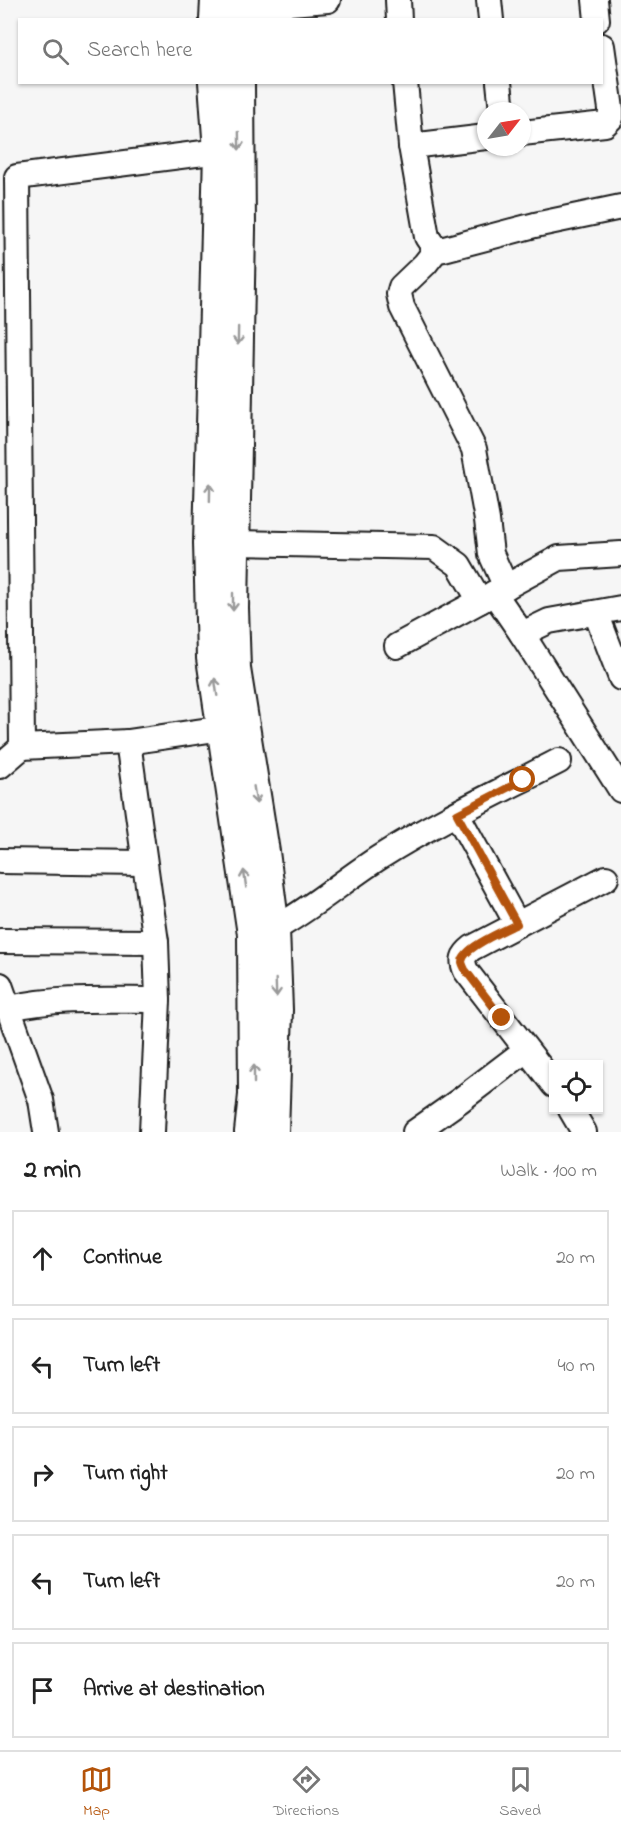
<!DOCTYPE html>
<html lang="en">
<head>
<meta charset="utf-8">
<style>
	body { margin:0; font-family:"Indie Flower",sans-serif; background:#f6f6f6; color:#222 }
	.controls { position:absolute; right:18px; bottom:18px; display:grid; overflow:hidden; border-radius:0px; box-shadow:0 2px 4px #0004 }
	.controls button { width:54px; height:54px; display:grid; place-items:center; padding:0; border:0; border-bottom:2px solid #e0e0e0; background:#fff; color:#222; font:30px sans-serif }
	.compass { position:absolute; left:477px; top:102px; width:54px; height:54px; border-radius:50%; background:#fff; box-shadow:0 2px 4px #0004; rotate:59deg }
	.stop { position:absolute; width:18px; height:18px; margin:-14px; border:4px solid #b45309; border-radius:50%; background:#fff }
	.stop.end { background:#b45309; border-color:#fff; box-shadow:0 2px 6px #0008 }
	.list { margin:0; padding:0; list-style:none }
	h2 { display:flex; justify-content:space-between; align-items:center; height:78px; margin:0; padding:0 24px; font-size:26px }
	h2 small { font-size:20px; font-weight:400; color:#767676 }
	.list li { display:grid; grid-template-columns:39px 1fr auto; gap:18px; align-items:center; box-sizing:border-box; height:96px; margin:0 12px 12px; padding:0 12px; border:2px solid #e0e0e0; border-radius:0px }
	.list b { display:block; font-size:22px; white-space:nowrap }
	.list em { font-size:20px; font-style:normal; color:#767676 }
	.icon { flex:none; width:33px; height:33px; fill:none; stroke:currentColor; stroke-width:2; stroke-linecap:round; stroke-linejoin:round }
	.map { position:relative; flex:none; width:621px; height:1132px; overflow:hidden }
	.search { position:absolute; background:#fff; box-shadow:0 2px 4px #0004; left:18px; right:18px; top:18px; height:66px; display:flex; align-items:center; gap:15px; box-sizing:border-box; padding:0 21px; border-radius:0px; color:#767676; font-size:22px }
	.sheet { height:618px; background:#fff }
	nav { display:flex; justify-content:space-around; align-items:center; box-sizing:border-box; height:84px; border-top:2px solid #e0e0e0; background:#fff; font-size:16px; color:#767676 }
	nav a { display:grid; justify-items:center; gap:3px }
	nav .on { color:#b45309 }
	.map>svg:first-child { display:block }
</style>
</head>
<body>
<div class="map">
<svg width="621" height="1132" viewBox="0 0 621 1132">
	<rect width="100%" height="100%" fill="#f6f6f6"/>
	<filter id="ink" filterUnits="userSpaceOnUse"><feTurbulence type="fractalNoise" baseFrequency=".0167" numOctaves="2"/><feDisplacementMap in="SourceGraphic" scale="12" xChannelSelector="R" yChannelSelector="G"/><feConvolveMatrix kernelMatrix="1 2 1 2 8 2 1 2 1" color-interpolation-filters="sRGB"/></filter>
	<g filter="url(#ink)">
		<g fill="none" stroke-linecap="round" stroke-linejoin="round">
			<g stroke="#1c1c1c" stroke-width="28">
				<g id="minor">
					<path d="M398 0 399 20"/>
					<path d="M489 0 491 20"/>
					<path d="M595 0 597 20"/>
					<path d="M239 7 328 0"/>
					<path d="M405 82 411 146 427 237 436 250 444 249 535 225 621 207"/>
					<path d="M499 82 502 111"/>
					<path d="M522 133 605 124 611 118V109L602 46"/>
					<path d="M411 146 486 137"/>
					<path d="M219 151 17 177 22 747 128 742 223 728"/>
					<path d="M436 250 425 264 401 287 399 294 402 307 474 449 487 520 491 554 506 587"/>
					<path d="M233 543 434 547 459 565 480 601"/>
					<path d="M494 593 522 634 621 790"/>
					<path d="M596 613 621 678"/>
					<path d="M522 634 549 621 621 608"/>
					<path d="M397 646 559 558 621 554"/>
					<path d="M128 742 156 942 158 1000 152 1132"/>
					<path d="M0 766 22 747"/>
					<path d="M457 814 517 924"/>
					<path d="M0 861 144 863"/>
					<path d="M274 929C311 909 344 880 380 857 437 821 499 792 559 761"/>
					<path d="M0 941 156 942"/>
					<path d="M0 985 41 1100 46 1132"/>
					<path d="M10 1008C59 997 108 1000 158 1000"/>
					<path d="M554 1085 466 971C461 960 463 955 472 948L606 878"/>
					<path d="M571 1110 584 1132"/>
					<path d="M415 1132 459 1101 526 1050"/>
				</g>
			</g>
			<g stroke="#1c1c1c" stroke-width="34">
				<g id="major">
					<path d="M239 0V20"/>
					<path d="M215 20 216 0"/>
					<path d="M214 82 219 151 209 543 212 658 253 934 254 1095 250 1132"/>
					<path d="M239 82 240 229 233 608 235 669 264 852 274 929 277 1010 273 1132"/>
				</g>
			</g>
			<use href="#minor" stroke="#fff" stroke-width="24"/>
			<use href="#major" stroke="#fff" stroke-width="30"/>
		</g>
		<defs><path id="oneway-shaft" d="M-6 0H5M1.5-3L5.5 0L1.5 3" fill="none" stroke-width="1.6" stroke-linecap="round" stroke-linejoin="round" transform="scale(1.5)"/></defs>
		<g stroke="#999">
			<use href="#oneway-shaft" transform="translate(239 141) rotate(89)"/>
			<use href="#oneway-shaft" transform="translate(238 336) rotate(91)"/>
			<use href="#oneway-shaft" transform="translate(210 492) rotate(-89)"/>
			<use href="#oneway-shaft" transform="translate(233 602) rotate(90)"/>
			<use href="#oneway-shaft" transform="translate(216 687) rotate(-98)"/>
			<use href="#oneway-shaft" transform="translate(255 795) rotate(81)"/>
			<use href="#oneway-shaft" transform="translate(245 879) rotate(-98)"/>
			<use href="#oneway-shaft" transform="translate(276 988) rotate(88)"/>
			<use href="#oneway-shaft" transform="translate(254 1074) rotate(-90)"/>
		</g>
	</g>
	<g fill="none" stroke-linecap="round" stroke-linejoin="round" filter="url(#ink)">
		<path stroke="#b45309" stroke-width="8" d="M502 1018 466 971C465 970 462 963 462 962 462 948 505 930 517 924L457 814 523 780"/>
	</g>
</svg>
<div class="controls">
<button><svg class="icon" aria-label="locate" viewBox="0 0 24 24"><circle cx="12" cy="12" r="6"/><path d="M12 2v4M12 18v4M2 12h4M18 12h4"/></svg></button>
</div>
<svg class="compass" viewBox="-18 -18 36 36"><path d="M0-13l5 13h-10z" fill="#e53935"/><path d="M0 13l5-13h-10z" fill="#767676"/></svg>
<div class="stop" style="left:523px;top:780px"></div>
<div class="stop end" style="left:502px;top:1018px"></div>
<div class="search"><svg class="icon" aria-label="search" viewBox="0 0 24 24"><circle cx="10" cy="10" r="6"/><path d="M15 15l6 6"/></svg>Search here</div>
</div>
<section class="sheet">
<h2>2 min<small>Walk · 100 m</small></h2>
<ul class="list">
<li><svg class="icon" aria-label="ahead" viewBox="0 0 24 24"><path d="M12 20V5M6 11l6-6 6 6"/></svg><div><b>Continue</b></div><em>20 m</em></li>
<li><svg class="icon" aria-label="left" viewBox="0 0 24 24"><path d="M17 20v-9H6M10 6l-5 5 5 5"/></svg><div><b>Turn left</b></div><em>40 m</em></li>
<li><svg class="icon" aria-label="right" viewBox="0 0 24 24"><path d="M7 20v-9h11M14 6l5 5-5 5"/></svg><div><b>Turn right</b></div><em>20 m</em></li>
<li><svg class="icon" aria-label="left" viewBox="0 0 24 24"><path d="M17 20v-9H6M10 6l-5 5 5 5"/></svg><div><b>Turn left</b></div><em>20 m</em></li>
<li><svg class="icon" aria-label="arrive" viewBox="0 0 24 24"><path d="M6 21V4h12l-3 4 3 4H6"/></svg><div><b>Arrive at destination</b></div></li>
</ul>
</section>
<nav>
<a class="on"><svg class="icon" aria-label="map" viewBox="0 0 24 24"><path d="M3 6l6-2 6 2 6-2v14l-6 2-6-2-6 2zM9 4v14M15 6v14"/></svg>Map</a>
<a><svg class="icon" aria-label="directions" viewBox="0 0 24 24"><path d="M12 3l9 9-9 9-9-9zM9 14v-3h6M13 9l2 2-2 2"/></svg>Directions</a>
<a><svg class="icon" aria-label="saved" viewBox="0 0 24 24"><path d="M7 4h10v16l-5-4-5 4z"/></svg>Saved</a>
</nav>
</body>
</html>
